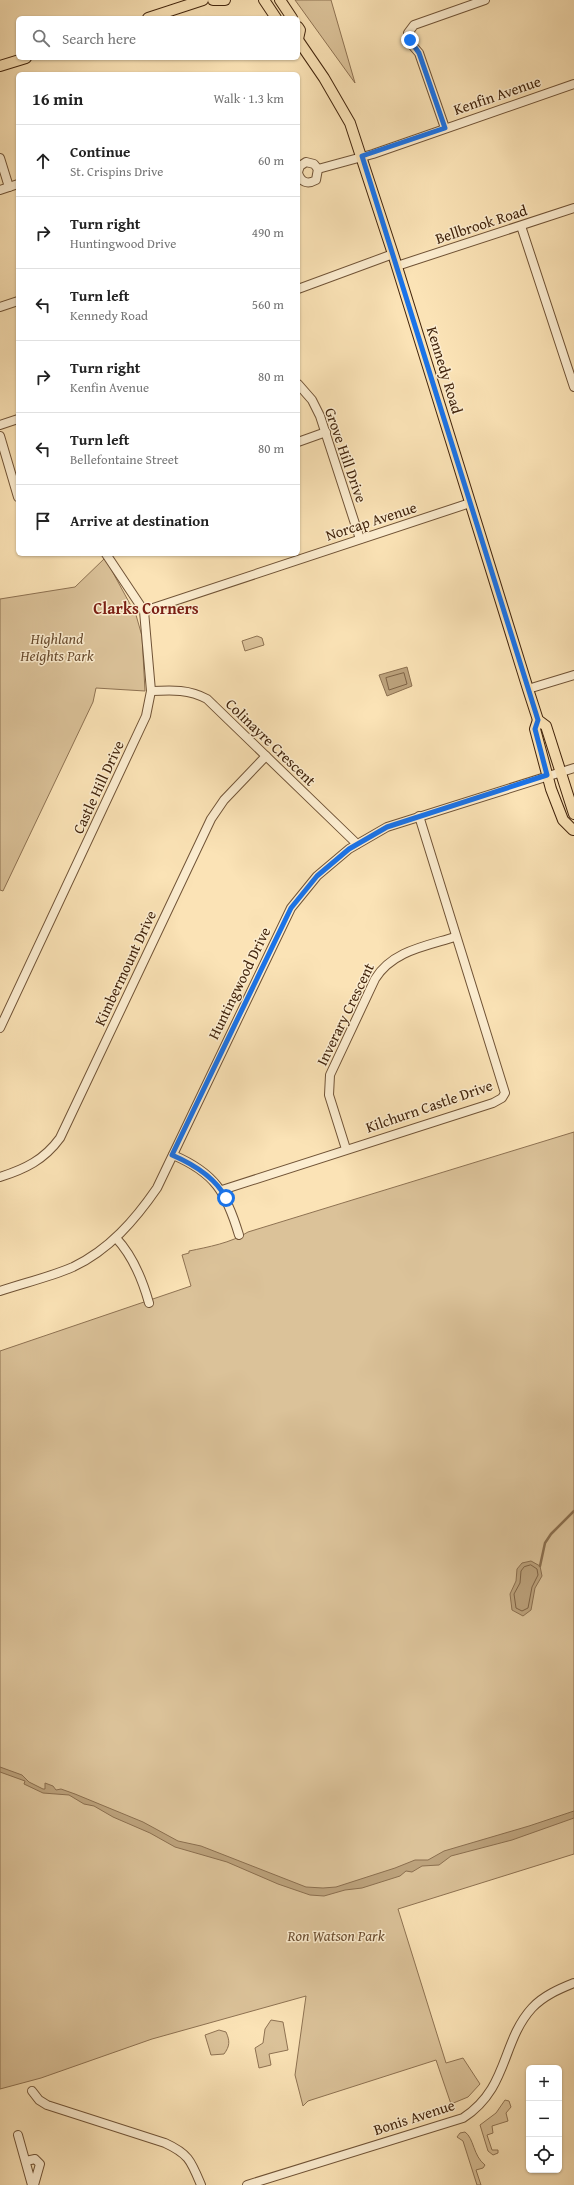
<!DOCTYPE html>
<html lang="en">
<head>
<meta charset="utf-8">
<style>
	body { margin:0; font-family:"Gentium Book Plus",serif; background:#f6f6f6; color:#222 }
	.controls { position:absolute; right:12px; bottom:12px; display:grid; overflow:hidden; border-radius:6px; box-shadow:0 1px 3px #0004 }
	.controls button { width:36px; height:36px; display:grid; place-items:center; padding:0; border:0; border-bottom:1px solid #e0e0e0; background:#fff; color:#222; font:20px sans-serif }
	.stop { position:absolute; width:12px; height:12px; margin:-9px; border:3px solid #1a73e8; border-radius:50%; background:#fff }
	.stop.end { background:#1a73e8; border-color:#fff; box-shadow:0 1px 4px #0008 }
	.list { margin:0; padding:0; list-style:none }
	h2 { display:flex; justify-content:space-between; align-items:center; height:52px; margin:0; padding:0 16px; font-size:17px }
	h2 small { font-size:13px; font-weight:400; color:#767676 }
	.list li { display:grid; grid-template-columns:26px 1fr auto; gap:12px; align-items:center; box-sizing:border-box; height:72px; padding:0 16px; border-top:1px solid #e0e0e0 }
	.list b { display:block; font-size:15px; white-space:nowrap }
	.list p { margin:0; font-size:13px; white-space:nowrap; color:#767676 }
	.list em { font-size:13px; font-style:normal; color:#767676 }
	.icon { flex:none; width:22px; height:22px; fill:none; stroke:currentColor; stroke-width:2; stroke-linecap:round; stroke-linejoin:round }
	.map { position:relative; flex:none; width:574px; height:2185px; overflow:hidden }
	.search { position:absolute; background:#fff; box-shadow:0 1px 3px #0004; left:16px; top:16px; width:284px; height:44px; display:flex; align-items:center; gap:10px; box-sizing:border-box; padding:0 14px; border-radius:6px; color:#767676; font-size:15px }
	.panel { position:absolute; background:#fff; box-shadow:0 1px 3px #0004; left:16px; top:72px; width:284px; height:484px; border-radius:6px }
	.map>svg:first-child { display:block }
</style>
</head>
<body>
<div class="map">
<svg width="574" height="2185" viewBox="0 0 574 2185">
	<rect width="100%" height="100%" fill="#fbe3b6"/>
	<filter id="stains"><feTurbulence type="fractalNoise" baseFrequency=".005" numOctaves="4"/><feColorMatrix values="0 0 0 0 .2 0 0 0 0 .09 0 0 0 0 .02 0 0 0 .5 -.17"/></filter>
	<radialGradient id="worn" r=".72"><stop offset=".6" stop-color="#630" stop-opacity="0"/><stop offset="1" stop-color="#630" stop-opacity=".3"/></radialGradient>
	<g fill="#dbc299" stroke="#8e7252">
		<path d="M295 0H331L355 83Z"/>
		<path d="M105 558 136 615 142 636 145 691 96 688 93 702 3 891 0 890V599L75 587Z"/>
		<path d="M257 636 262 638 264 645 245 651 242 641Z"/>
		<path d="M574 1132V1854L398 1909 446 2063 463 2058 480 2084 468 2097 451 2104 436 2060 308 2101 303 2106 295 2075 306 1996 152 2039 41 2078 0 2089V1351L191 1286 182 1255 189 1253V1251C208 1247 231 1243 248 1232Z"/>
		<path d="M271 2020 283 2022 288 2050 269 2054 271 2065 259 2068 255 2048 263 2043 265 2029Z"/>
		<path d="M219 2030 226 2032C230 2041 230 2046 224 2054L211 2055 205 2035Z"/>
		<path d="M505 2100 509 2101 511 2107 506 2113 508 2121 492 2126 493 2133 487 2135 492 2150H498V2153L493 2155 488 2151 480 2125 496 2113Z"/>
		<path d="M465 2132C474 2138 473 2156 485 2165L483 2168 476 2170 481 2185H477L463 2141 457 2137 460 2133Z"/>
	</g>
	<g fill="#bca27c" stroke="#8b6f4f">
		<path d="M407 667 412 686 387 696 379 675Z"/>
		<path d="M531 1561 540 1566 542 1576 535 1588 531 1610 523 1616 512 1610 510 1594 516 1581 517 1569 522 1563Z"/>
		<path d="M0 1767 22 1775 29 1782 43 1789H45V1783L53 1786 56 1790 61 1789 75 1794 143 1822 178 1841 201 1846 306 1887 323 1888 336 1887 395 1868 415 1860H428L444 1851 529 1826 574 1811V1818L512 1840 451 1856 439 1865 422 1866 412 1872 406 1871 400 1876 362 1888 345 1890 324 1896 310 1895 278 1884 227 1862 175 1847 150 1833 113 1817 94 1806 84 1804 69 1795 43 1793 24 1784 25 1781 0 1772Z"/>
	</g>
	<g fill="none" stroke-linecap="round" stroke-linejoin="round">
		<g stroke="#7e6244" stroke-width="1">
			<path d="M404 673 407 684 389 690 386 678Z"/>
			<path d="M531 1565 537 1569 538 1575 532 1587 528 1608 522 1611 516 1608 514 1594 520 1583 521 1571 524 1567Z"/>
		</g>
		<path stroke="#8b6f4f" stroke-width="2.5" d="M540 1566 545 1543 551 1534 574 1511"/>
		<g stroke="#705336" stroke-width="10">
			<g id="minor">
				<path d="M445 128 419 53 412 45 408 33 414 25 485 0"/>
				<path d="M0 158 9 187"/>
				<path d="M318 169 373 154 574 84"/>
				<path d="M298 172 300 166 306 162 314 164 318 169"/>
				<path d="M298 173C301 182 307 185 316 180L318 169"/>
				<path d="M0 190 18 184"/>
				<path d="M521 226 574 387"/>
				<path d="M397 266 574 208"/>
				<path d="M298 289 393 254"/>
				<path d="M0 307 18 301"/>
				<path d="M298 384 312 400 320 416 360 539"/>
				<path d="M0 425 18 419"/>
				<path d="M0 436 18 497"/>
				<path d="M298 442 326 432"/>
				<path d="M144 611 470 503"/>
				<path d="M528 689 574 675"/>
				<path d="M151 691C172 690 189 689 207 699L357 844"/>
				<path d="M0 1028 146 716 151 691 144 611 106 554"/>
				<path d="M346 1149 329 1095 330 1075 375 979C392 951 426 946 455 937"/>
				<path d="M173 1155C215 1173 226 1192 239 1235"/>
				<path d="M0 1177C25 1169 44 1160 60 1138L211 819 224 800 266 756"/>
				<path d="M222 1190 493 1103 502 1098 505 1093 419 816"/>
				<path d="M116 1238C133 1256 142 1278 149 1303"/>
				<path d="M0 1291C24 1283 50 1277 73 1267 109 1250 135 1220 157 1188L291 908 317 876 349 849 387 827 574 768"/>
				<path d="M32 2091 39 2100 47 2105 165 2143C189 2154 191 2161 201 2185"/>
				<path d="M18 2135 32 2185"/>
				<path d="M26 2161 35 2159 40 2164 34 2185"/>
				<path d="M247 2185 463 2118C509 2088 501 2042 532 2008 543 1996 559 1989 574 1983"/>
			</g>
		</g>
		<g stroke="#41230b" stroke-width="12">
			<g id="major">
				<path d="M213 0H225"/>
				<path d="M264 0 276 18"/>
				<path d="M280 0 292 18"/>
				<path d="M148 18 203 0"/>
				<path d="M298 27 300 30 298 39"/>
				<path d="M298 40 324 78 350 123 393 254 528 689 538 720 546 726 574 814"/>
				<path d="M0 66 26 58"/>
				<path d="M538 720 535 729 551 789 563 820 573 830"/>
			</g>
		</g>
		<use href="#minor" stroke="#fcedd0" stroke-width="8"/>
		<use href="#major" stroke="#fbe3b6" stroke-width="10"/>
	</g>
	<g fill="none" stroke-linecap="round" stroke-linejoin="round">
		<path stroke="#1a73e8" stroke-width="5" d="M226 1198C215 1177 193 1164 172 1155L291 908 317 876 349 849 387 827 547 775 535 729 538 720 362 156 445 128 419 53 410 40"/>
	</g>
	<g text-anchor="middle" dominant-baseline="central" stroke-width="3" stroke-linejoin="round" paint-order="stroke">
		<g font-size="15" fill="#41230b" stroke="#fcedd0">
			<text transform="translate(497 95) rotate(-19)">Kenfin Avenue</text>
			<text transform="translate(481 224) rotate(-18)">Bellbrook Road</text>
			<text transform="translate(445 370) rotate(73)">Kennedy Road</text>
			<text transform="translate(346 455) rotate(71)">Grove Hill Drive</text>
			<text transform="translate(371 521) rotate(-18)">Norcap Avenue</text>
			<text transform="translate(271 742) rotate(44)">Colinayre Crescent</text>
			<text transform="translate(98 787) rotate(-65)">Castle Hill Drive</text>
			<text transform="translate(125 968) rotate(-65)">Kimbermount Drive</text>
			<text transform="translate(239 983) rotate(-64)">Huntingwood Drive</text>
			<text transform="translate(345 1014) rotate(-64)">Inverary Crescent</text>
			<text transform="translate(429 1106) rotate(-19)">Kilchurn Castle Drive</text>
			<text transform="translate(414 2117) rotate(-18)">Bonis Avenue</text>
		</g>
		<g font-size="15" font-style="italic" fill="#684b2e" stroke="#fcedd0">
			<text x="57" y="638">Highland<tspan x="57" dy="17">Heights Park</tspan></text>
			<text x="336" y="1935">Ron Watson Park</text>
		</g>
		<g font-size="16" font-weight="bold" fill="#7a1f14" stroke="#fcedd0">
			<text x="146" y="608">Clarks Corners</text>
		</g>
	</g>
	<rect width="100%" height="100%" filter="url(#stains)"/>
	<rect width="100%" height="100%" fill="url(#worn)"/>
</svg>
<div class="controls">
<button>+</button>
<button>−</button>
<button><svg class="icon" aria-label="locate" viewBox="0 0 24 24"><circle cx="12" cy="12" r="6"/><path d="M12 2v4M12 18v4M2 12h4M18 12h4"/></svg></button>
</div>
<div class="stop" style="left:226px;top:1198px"></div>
<div class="stop end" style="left:410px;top:40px"></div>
<div class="search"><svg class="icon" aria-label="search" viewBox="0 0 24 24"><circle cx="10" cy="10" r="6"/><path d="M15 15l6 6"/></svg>Search here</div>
<section class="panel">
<h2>16 min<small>Walk · 1.3 km</small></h2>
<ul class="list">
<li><svg class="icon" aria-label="ahead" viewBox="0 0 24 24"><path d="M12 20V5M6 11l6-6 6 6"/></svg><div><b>Continue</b><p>St. Crispins Drive</p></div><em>60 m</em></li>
<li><svg class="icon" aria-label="right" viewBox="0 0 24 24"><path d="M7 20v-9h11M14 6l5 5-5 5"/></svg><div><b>Turn right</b><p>Huntingwood Drive</p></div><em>490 m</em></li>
<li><svg class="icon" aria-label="left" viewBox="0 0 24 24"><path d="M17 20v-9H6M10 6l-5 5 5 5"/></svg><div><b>Turn left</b><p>Kennedy Road</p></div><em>560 m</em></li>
<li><svg class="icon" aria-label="right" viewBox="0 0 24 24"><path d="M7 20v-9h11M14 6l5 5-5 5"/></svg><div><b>Turn right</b><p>Kenfin Avenue</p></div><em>80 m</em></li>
<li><svg class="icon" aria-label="left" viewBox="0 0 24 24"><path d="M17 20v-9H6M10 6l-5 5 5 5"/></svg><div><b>Turn left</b><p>Bellefontaine Street</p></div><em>80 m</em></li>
<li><svg class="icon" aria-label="arrive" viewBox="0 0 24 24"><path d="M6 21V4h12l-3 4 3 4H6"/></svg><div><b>Arrive at destination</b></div></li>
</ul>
</section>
</div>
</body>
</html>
